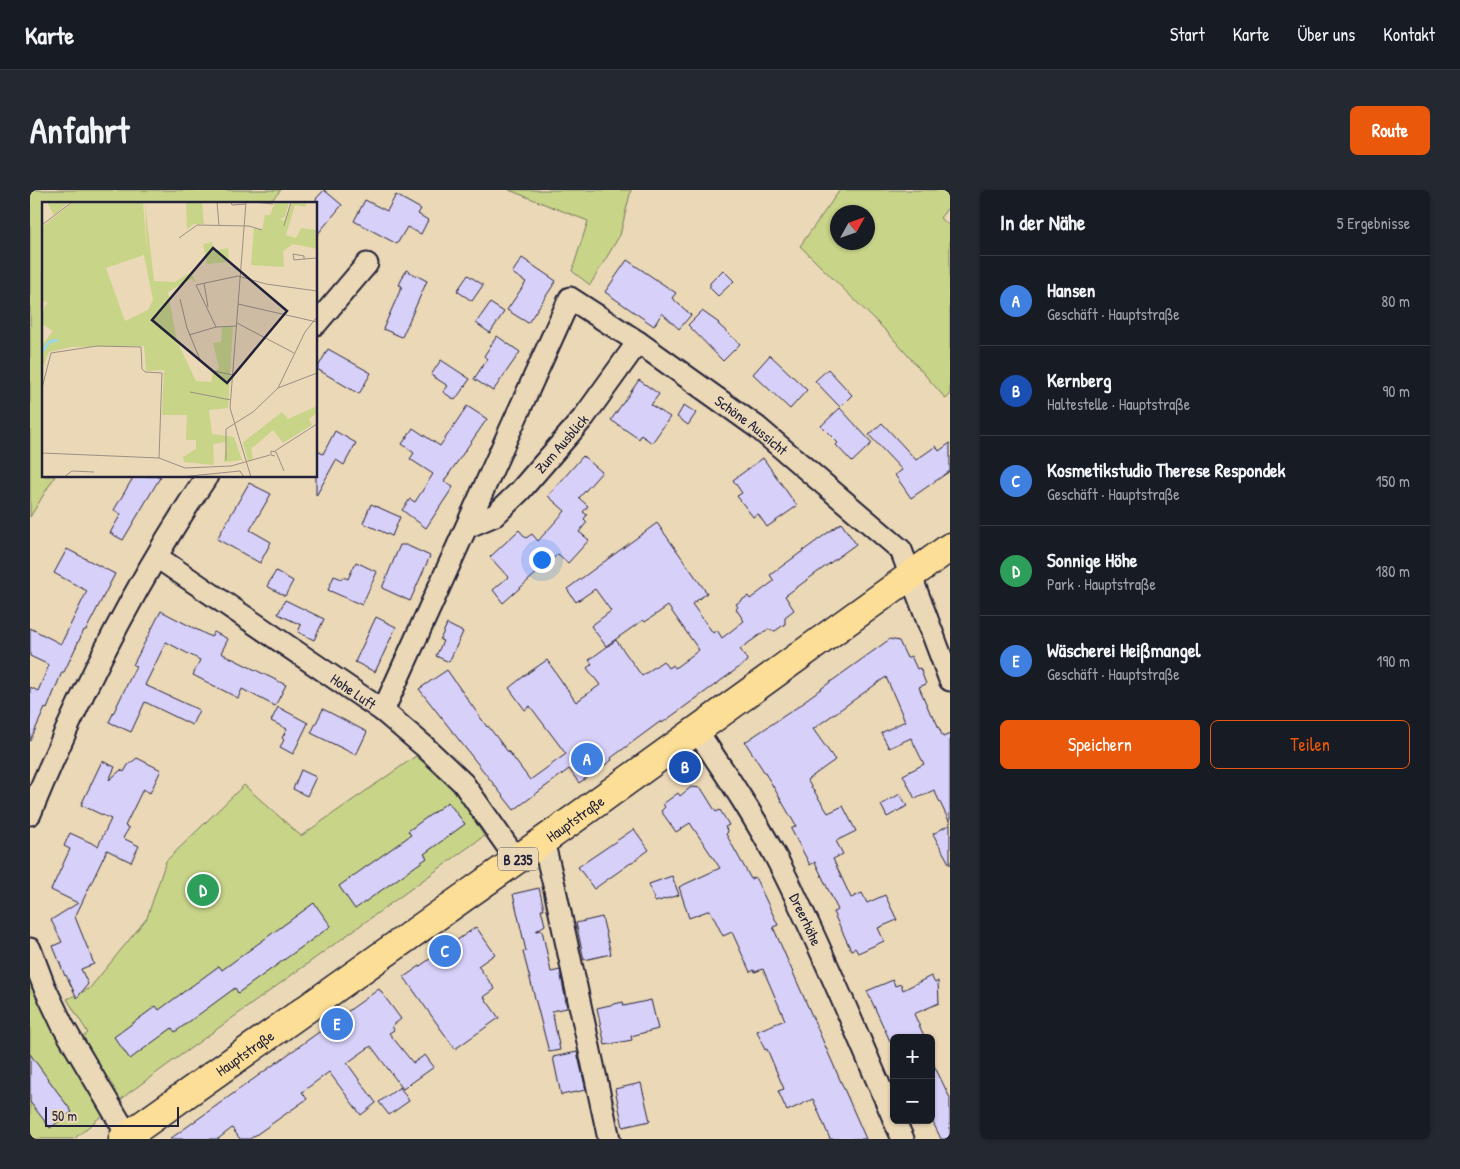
<!DOCTYPE html>
<html lang="de">
<head>
<meta charset="utf-8">
<style>
	body { margin:0; font-family:"Patrick Hand",sans-serif; background:#242831; color:#f1f3f6 }
	.controls { position:absolute; right:15px; bottom:15px; display:grid; overflow:hidden; border-radius:8px; box-shadow:0 1px 4px #0004 }
	.controls button { width:45px; height:45px; display:grid; place-items:center; padding:0; border:0; border-bottom:1px solid #363941; background:#171b24; color:#f1f3f6; font:25px sans-serif }
	.compass { position:absolute; left:800px; top:15px; width:45px; height:45px; border-radius:50%; background:#171b24; box-shadow:0 1px 4px #0004; rotate:50deg }
	.scale { position:absolute; left:15px; bottom:12px; width:134px; box-sizing:border-box; padding-left:5px; border:2px solid #22223b; border-top:0; font-size:14px; line-height:18px; white-space:nowrap; color:#22223b; -webkit-text-stroke:4px #ebd8b6; paint-order:stroke }
	.you { position:absolute; left:511px; top:369px; width:18px; height:18px; margin:-12px; border:4px solid #fff; border-radius:50%; background:#1a73e8; box-shadow:0 0 0 8px #1a73e833 }
	.badge { display:grid; place-items:center; width:32px; height:32px; border-radius:50%; background:#ea580c; color:#fff; font-size:16px; font-weight:700 }
	.pin { position:absolute; translate:-50% -50%; border:2px solid #fff; box-shadow:0 1px 5px #0006 }
	.list { margin:0; padding:0; list-style:none }
	h2 { display:flex; justify-content:space-between; align-items:center; height:65px; margin:0; padding:0 20px; font-size:21px }
	h2 small { font-size:16px; font-weight:400; color:#9ea1a6 }
	.list li { display:grid; grid-template-columns:32px 1fr auto; gap:15px; align-items:center; box-sizing:border-box; height:90px; padding:0 20px; border-top:1px solid #363941 }
	.list b { display:block; font-size:19px; white-space:nowrap }
	.list p { margin:0; font-size:16px; white-space:nowrap; color:#9ea1a6 }
	.list em { font-size:16px; font-style:normal; color:#9ea1a6 }
	.actions { display:flex; gap:10px; padding:15px 20px }
	.actions a { flex:1; padding:11px 0; border:1px solid #ea580c; border-radius:8px; text-align:center; font-size:18px; color:#ea580c }
	.actions .main { background:#ea580c; color:#fff }
	.map { position:relative; flex:none; width:920px; height:949px; overflow:hidden; border-radius:8px }
	header { display:flex; align-items:center; gap:30px; box-sizing:border-box; height:70px; padding:0 25px; background:#171b24; border-bottom:1px solid #363941 }
	header strong { font-size:24px }
	nav { display:flex; gap:28px; margin-inline-start:auto; font-size:18px }
	.intro { display:flex; align-items:center; justify-content:space-between; box-sizing:border-box; height:120px; padding:0 30px }
	h1 { margin:0; font-size:35px }
	.button { padding:12px 22px; border-radius:8px; background:#ea580c; color:#fff; font-size:18px; font-weight:700 }
	main { display:flex; gap:30px; padding:0 30px }
	aside { flex:1; background:#171b24; border-radius:8px; box-shadow:0 1px 4px #0004 }
	.map>svg:first-child { display:block }
</style>
</head>
<body>
<header>
<strong>Karte</strong>
<nav><a>Start</a><a>Karte</a><a>Über uns</a><a>Kontakt</a></nav>
</header>
<div class="intro"><h1>Anfahrt</h1><a class="button">Route</a></div>
<main>
<div class="map">
<svg width="920" height="949" viewBox="0 0 920 949">
	<rect width="100%" height="100%" fill="#ebd8b6"/>
	<filter id="ink" filterUnits="userSpaceOnUse"><feTurbulence type="fractalNoise" baseFrequency=".02" numOctaves="2"/><feDisplacementMap in="SourceGraphic" scale="10" xChannelSelector="R" yChannelSelector="G"/><feConvolveMatrix kernelMatrix="1 2 1 2 8 2 1 2 1" color-interpolation-filters="sRGB"/></filter>
	<g filter="url(#ink)">
		<g fill="#c8d488" stroke="#757b62" fill-rule="evenodd">
			<path d="M0 0H251L238 14H14V286H25L0 327Z"/>
			<path d="M479 0H601L590 45 560 95 542 81 558 31Z"/>
			<path d="M810 0H920V15L910 28 920 36V205L916 209 859 144 770 56ZM808 22H838V52H808Z"/>
			<path d="M386 566 426 600 454 646 100 902 44 949H0V788L36 860 58 843 37 809 59 799 117 728 136 671 214 595 271 646Z"/>
		</g>
		<g fill="#d7d0f9" stroke="#22223b">
			<path d="M294 0 312 15 286 46V9Z"/>
			<path d="M366 5 391 19 388 24 398 30 391 44 377 37 367 54 324 31 335 10 357 21Z"/>
			<path d="M492 68 526 91 498 133 477 120 496 92 482 83Z"/>
			<path d="M597 70 646 103 642 108 661 125 649 139 632 123 624 136 575 102Z"/>
			<path d="M376 80 397 91 372 147 353 139 372 96 369 95Z"/>
			<path d="M693 80 704 91 688 106 680 98V93Z"/>
			<path d="M438 85 453 95 442 111 427 101Z"/>
			<path d="M460 113 474 122 460 143 446 133Z"/>
			<path d="M672 121 689 133 688 134 710 154 693 171 658 135Z"/>
			<path d="M467 146 490 162 463 201 444 189 457 169 454 166Z"/>
			<path d="M298 159 341 183 329 204 287 179Z"/>
			<path d="M740 165 777 200 760 219 723 184Z"/>
			<path d="M411 170 440 189 425 210 413 202 418 196 401 185Z"/>
			<path d="M798 179 822 205 810 217 785 191Z"/>
			<path d="M609 190 629 204 621 215 640 227 622 253 611 245 609 249 581 230Z"/>
			<path d="M654 215 666 223 658 235 647 227Z"/>
			<path d="M437 216 457 229 414 291 423 297 396 338 372 320 380 309 385 312 403 284 380 269 384 263 372 254 383 238 410 256Z"/>
			<path d="M810 218 842 253 822 272 806 255 808 253 791 236Z"/>
			<path d="M852 233 886 270 906 256 909 261 920 253V281L881 308 865 285 872 280 839 245Z"/>
			<path d="M305 241 326 253 314 275 306 270 286 306V260L293 264Z"/>
			<path d="M553 266 572 282 549 308 558 316 553 322 557 325 554 329 557 332 549 342 559 350 538 373 528 364 473 413 463 400 478 387 460 367 489 340 496 348 502 344 508 351 535 321 518 306Z"/>
			<path d="M733 268 767 316 737 337 728 324 723 327 707 306 712 303 703 290Z"/>
			<path d="M104 286H131L93 350 80 343 91 324 84 320Z"/>
			<path d="M219 293 241 304 220 340 241 352 230 373 187 349Z"/>
			<path d="M341 314 370 327 362 346 333 333Z"/>
			<path d="M627 333 677 403 662 414 683 443 687 440 692 448 714 431 706 419 708 417 706 414 718 406 720 409 744 391 740 385 811 333 826 354 755 406 764 420 755 427V434L745 441 738 439 710 459 718 471 632 533 631 531 581 568 582 570 549 593 539 579 484 620 389 499 417 480 457 537 458 536 478 562H479L500 590 536 564 500 516 495 520 479 498 498 483 517 470 546 512 570 495 557 478 562 474 559 470 586 450 612 486 633 471 638 478 643 475 645 478 669 460 638 416 615 432 613 430 576 456 561 436 581 421 565 399 546 412 537 399Z"/>
			<path d="M370 355H376L400 366 380 411 352 398Z"/>
			<path d="M37 359 85 384 56 440H54L34 482H32L17 519 15 518 0 551V497L8 501 19 475 0 466V438L31 454 57 401 24 383Z"/>
			<path d="M326 372 347 382 332 415 298 400 304 386 312 389 313 387 318 389Z"/>
			<path d="M246 381 263 391 255 406 237 396Z"/>
			<path d="M255 410 294 429 284 450 268 442 271 435 248 424Z"/>
			<path d="M131 421 181 447 184 442 198 449 191 463 256 495 245 516 212 499 208 508 163 485 170 470 136 452 115 495 169 520 162 535 115 512 101 542 79 532 106 476 103 475Z"/>
			<path d="M346 427 366 437 345 482 325 472Z"/>
			<path d="M417 434 433 442 419 472 406 466 413 451 410 450Z"/>
			<path d="M860 449 869 451 877 468 881 466 887 479 890 478 896 494 889 497 901 525H903L913 547 920 544V633L904 600 885 609 873 585 894 574 881 548 859 558 851 543 875 531 856 487 783 539 805 570 777 590 798 623 813 616 826 641 806 651 813 664 803 669 821 708 832 703 837 713 855 705 867 730 848 738 854 751 828 763 825 758 821 760 803 722 808 720 785 672 780 675 761 639 766 636 740 591 715 552 775 512 774 511Z"/>
			<path d="M248 517 278 533 263 564 250 557 254 550 252 548 257 539 241 531Z"/>
			<path d="M293 519 337 542 326 565 281 543Z"/>
			<path d="M107 568 131 580 120 603 113 599 95 636 99 638 93 648 109 656 101 672 77 660 45 727 64 774 51 779 58 794 47 808 36 785 35 786 23 756 32 752 21 730 48 713 21 700 40 659 34 656 40 643 68 656 81 629 51 615 72 571 85 577 79 590 91 580 94 582 98 575Z"/>
			<path d="M271 580 286 587 277 606 263 599Z"/>
			<path d="M661 597 671 598 686 622 690 620 699 635 695 637 698 642 696 644 721 689 725 687 748 735 743 737 836 949H800L783 909 757 921 748 901 754 899 737 859 735 860 727 841 755 830 733 779 725 782 724 780 720 782 702 742 693 746 680 720 659 728 649 697 690 678 660 633 646 642 631 621 635 617 633 614 648 603 650 606Z"/>
			<path d="M870 604 877 616 857 627 851 615Z"/>
			<path d="M418 612 435 634 394 664 397 668 325 719 309 696 381 645 378 641Z"/>
			<path d="M920 634V675L903 644Z"/>
			<path d="M604 639 619 660 564 699 548 677Z"/>
			<path d="M642 686 649 705 625 712 619 694Z"/>
			<path d="M509 698 514 719H511L515 735 506 741 512 740 521 782 530 780 537 818 522 821 530 860 519 862 493 762 496 761 483 704Z"/>
			<path d="M284 713 301 736 208 803 205 798 145 842 142 838 100 869 84 847 126 816 129 820 189 776 192 780Z"/>
			<path d="M572 727 581 764 554 770 546 733Z"/>
			<path d="M446 737 465 764 448 776 465 799 454 807 469 828 425 859 374 787Z"/>
			<path d="M901 786 905 793 908 791 909 813 884 824 895 848H864L860 851 837 801 863 790 865 796 871 794 873 800Z"/>
			<path d="M349 799 371 829 362 836 364 840 359 843 383 873 395 865 404 877 373 899 341 856 317 873 346 913 331 925 299 882 272 902 277 909 220 949H210L202 938 188 949H140Z"/>
			<path d="M621 810 628 839 601 846 602 850 575 855 567 818 593 812 594 816Z"/>
			<path d="M547 862 556 900 531 905 523 867Z"/>
			<path d="M0 864 42 922 20 938 0 912Z"/>
			<path d="M901 869 920 908V949H911L901 928Z"/>
			<path d="M611 893 620 931 593 937 585 899Z"/>
			<path d="M370 897 379 911 359 925 349 912Z"/>
		</g>
		<g fill="none" stroke-linecap="round" stroke-linejoin="round">
			<g stroke="#22223b" stroke-width="25">
				<g id="minor">
					<path d="M286 134 337 74"/>
					<path id="s1" d="M437 337 465 325 490 301 554 227 608 152"/>
					<path id="s2" d="M127 367 353 521 394 556 433 593 487 670"/>
					<path id="s3" d="M353 521 540 108 608 152 727 237 871 360 920 490"/>
					<path id="s4" d="M667 541C698 587 729 633 754 683 794 763 828 847 864 929"/>
					<path d="M0 624C48 507 106 391 177 286"/>
					<path d="M513 651 524 695 579 949"/>
					<path d="M0 759 14 796 33 836 98 946"/>
					<path d="M864 930 873 949"/>
				</g>
			</g>
			<g stroke="#22223b" stroke-width="31">
				<g id="primary">
					<path id="s5" d="M93 949 544 629 920 357"/>
				</g>
			</g>
			<use href="#minor" stroke="#ebd8b6" stroke-width="21"/>
			<use href="#primary" stroke="#fcde96" stroke-width="28"/>
		</g>
	</g>
	<g text-anchor="middle" dominant-baseline="central" stroke-width="5" stroke-linejoin="round" paint-order="stroke">
		<rect fill="#ebd8b6" stroke="#5e5960" stroke-width="1" x="468" y="657.5" width="40" height="23" rx="4"/>
		<g font-size="14" font-weight="bold" fill="#22223b">
			<text x="488" y="669">B 235</text>
		</g>
		<g font-size="15" fill="#22223b" stroke="#ebd8b6">
			<text stroke="none"><textPath href="#s3" startOffset="675">Schöne Aussicht</textPath></text>
			<text stroke="none"><textPath href="#s1" startOffset="128">Zum Ausblick</textPath></text>
			<text stroke="none"><textPath href="#s2" startOffset="238">Hohe Luft</textPath></text>
			<text stroke="none"><textPath href="#s5" startOffset="554">Hauptstraße</textPath></text>
			<text stroke="none"><textPath href="#s4" startOffset="218">Dreerhöhe</textPath></text>
			<text stroke="none"><textPath href="#s5" startOffset="149">Hauptstraße</textPath></text>
		</g>
	</g>
	<g transform="translate(12 12)">
		<rect width="275" height="275" fill="#ebd8b6"/>
		<path d="M5 0H27L12 13ZM31 0H101L105 49 103 0 112 79 133 80 149 70 154 81 149 77 126 90 135 139 154 179 169 180 171 170 177 166 171 141 179 140 180 125H191L186 206 167 208 170 232 192 235 200 258 182 260 184 240 171 242 172 263 142 260 141 255 154 247V238H144L145 213H120L122 168 104 169 102 144 29 145 7 150 0 167V143L11 129 0 122 2 105 6 101 0 98V25ZM102 53 111 98 106 108 83 119 64 66ZM144 0H160L162 22H152L145 27ZM233 0H247L243 15 238 17 242 19 250 0H265L263 5 253 3 244 33 254 36 259 26 275 28V47L251 42 241 49 242 65 209 63 212 26 220 28 223 13H228ZM170 40 172 49 186 46 187 60 165 62 161 42ZM275 204V211L267 217 270 223 241 241 231 228 209 247 211 257 206 259 201 241 204 238 240 210 246 217Z" fill="#c8d488" fill-rule="evenodd"/>
		<path fill="none" stroke="#93d7f5" stroke-width="2.5" d="M0 150 7 140 16 138"/>
		<path fill="none" stroke="#9b8f85" stroke-width="1" d="M175 0 177 23M189 0 190 3 204 2M204 0 188 206 209 275M212 0 231 2M0 23 30 0M242 24 249 0M137 36 155 23 207 24 220 28M262 57V54L251 52 252 58 262 57 275 56M162 81 166 105M138 97 145 126 159 160 171 169 191 173M196 102 275 120M195 121 252 151M174 125 154 83 196 74 224 82 275 89M147 133 174 125 195 124M0 186 9 151 55 144 99 145 100 167 103 170 120 171 117 256M236 186 263 130 275 115M148 190 189 198M233 249 275 222M0 251 117 256 143 266 189 264 228 253M233 254 229 253V249L234 250 242 269M184 258V227L211 210 236 186 275 171M22 275 30 269 52 270M138 275 198 269 202 275"/>
		<path fill="#22223b" fill-opacity="0.15" stroke="#22223b" stroke-width="2.5" d="M171 46 245 109 185 181 110 118Z"/>
		<rect width="275" height="275" fill="none" stroke="#22223b" stroke-width="2.5"/>
	</g>
</svg>
<div class="controls">
<button>+</button>
<button>−</button>
</div>
<svg class="compass" viewBox="-18 -18 36 36"><path d="M0-13l5 13h-10z" fill="#e53935"/><path d="M0 13l5-13h-10z" fill="#9ea1a6"/></svg>
<div class="scale">50 m</div>
<div class="you"></div>
<div class="pin badge" style="left:557px;top:569px;background:#3f7fe0">A</div>
<div class="pin badge" style="left:655px;top:577px;background:#1a4fb4">B</div>
<div class="pin badge" style="left:415px;top:761px;background:#3f7fe0">C</div>
<div class="pin badge" style="left:173px;top:700px;background:#2e9e5b">D</div>
<div class="pin badge" style="left:307px;top:834px;background:#3f7fe0">E</div>
</div>
<aside>
<h2>In der Nähe<small>5 Ergebnisse</small></h2>
<ul class="list">
<li><span class="badge" style="background:#3f7fe0">A</span><div><b>Hansen</b><p>Geschäft · Hauptstraße</p></div><em>80 m</em></li>
<li><span class="badge" style="background:#1a4fb4">B</span><div><b>Kernberg</b><p>Haltestelle · Hauptstraße</p></div><em>90 m</em></li>
<li><span class="badge" style="background:#3f7fe0">C</span><div><b>Kosmetikstudio Therese Respondek</b><p>Geschäft · Hauptstraße</p></div><em>150 m</em></li>
<li><span class="badge" style="background:#2e9e5b">D</span><div><b>Sonnige Höhe</b><p>Park · Hauptstraße</p></div><em>180 m</em></li>
<li><span class="badge" style="background:#3f7fe0">E</span><div><b>Wäscherei Heißmangel</b><p>Geschäft · Hauptstraße</p></div><em>190 m</em></li>
</ul>
<div class="actions"><a class="main">Speichern</a><a>Teilen</a></div>
</aside>
</main>
</body>
</html>
